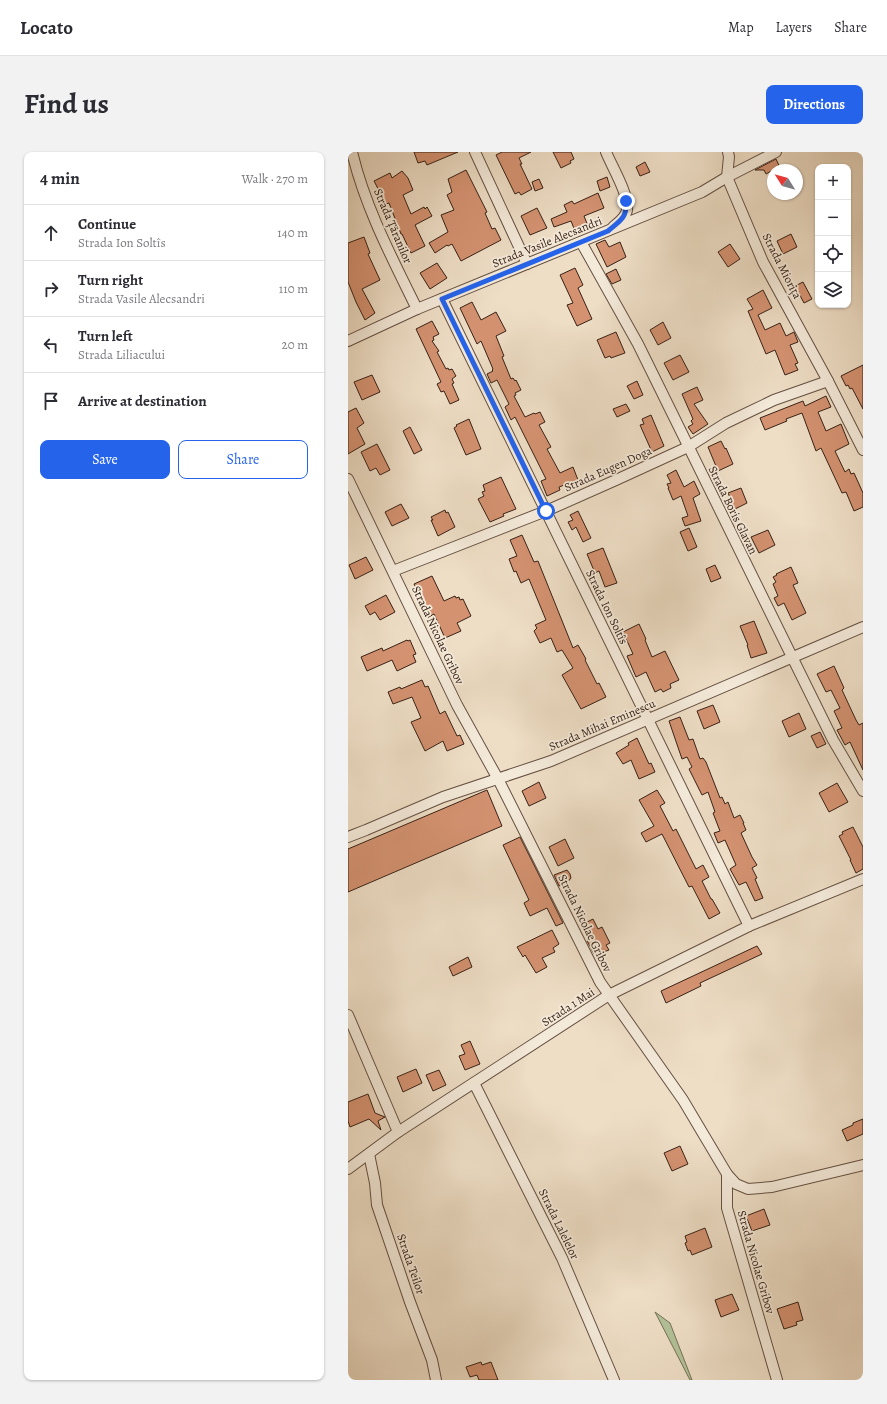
<!DOCTYPE html>
<html lang="en">
<head>
<meta charset="utf-8">
<style>
	body { margin:0; font-family:Alegreya,serif; background:#f2f2f3; color:#2b2b33 }
	.controls { position:absolute; right:12px; top:12px; display:grid; overflow:hidden; border-radius:8px; box-shadow:0 1px 3px #0004 }
	.controls button { width:36px; height:36px; display:grid; place-items:center; padding:0; border:0; border-bottom:1px solid #e1e1e2; background:#fff; color:#2b2b33; font:20px sans-serif }
	.compass { position:absolute; left:419px; top:12px; width:36px; height:36px; border-radius:50%; background:#fff; box-shadow:0 1px 3px #0004; rotate:307deg }
	.stop { position:absolute; width:12px; height:12px; margin:-9px; border:3px solid #2563eb; border-radius:50%; background:#fff }
	.stop.end { background:#2563eb; border-color:#fff; box-shadow:0 1px 4px #0008 }
	.list { margin:0; padding:0; list-style:none }
	h2 { display:flex; justify-content:space-between; align-items:center; height:52px; margin:0; padding:0 16px; font-size:17px }
	h2 small { font-size:13px; font-weight:400; color:#7c7c81 }
	.list li { display:grid; grid-template-columns:26px 1fr auto; gap:12px; align-items:center; box-sizing:border-box; height:56px; padding:0 16px; border-top:1px solid #e1e1e2 }
	.list b { display:block; font-size:15px; white-space:nowrap }
	.list p { margin:0; font-size:13px; white-space:nowrap; color:#7c7c81 }
	.list em { font-size:13px; font-style:normal; color:#7c7c81 }
	.actions { display:flex; gap:8px; padding:12px 16px }
	.actions a { flex:1; padding:9px 0; border:1px solid #2563eb; border-radius:8px; text-align:center; font-size:14px; color:#2563eb }
	.actions .main { background:#2563eb; color:#fff }
	.icon { flex:none; width:22px; height:22px; fill:none; stroke:currentColor; stroke-width:2; stroke-linecap:round; stroke-linejoin:round }
	.map { position:relative; flex:none; width:515px; height:1228px; overflow:hidden; border-radius:8px }
	header { display:flex; align-items:center; gap:24px; box-sizing:border-box; height:56px; padding:0 20px; background:#fff; border-bottom:1px solid #e1e1e2 }
	header strong { font-size:19px }
	nav { display:flex; gap:22px; margin-inline-start:auto; font-size:14px }
	.intro { display:flex; align-items:center; justify-content:space-between; box-sizing:border-box; height:96px; padding:0 24px }
	h1 { margin:0; font-size:28px }
	.button { padding:10px 18px; border-radius:8px; background:#2563eb; color:#fff; font-size:14px; font-weight:700 }
	main { display:flex; gap:24px; padding:0 24px }
	aside { flex:1; background:#fff; border-radius:8px; box-shadow:0 1px 3px #0004 }
	.map>svg:first-child { display:block }
</style>
</head>
<body>
<header>
<strong>Locato</strong>
<nav><a>Map</a><a>Layers</a><a>Share</a></nav>
</header>
<div class="intro"><h1>Find us</h1><a class="button">Directions</a></div>
<main>
<aside>
<h2>4 min<small>Walk · 270 m</small></h2>
<ul class="list">
<li><svg class="icon" aria-label="ahead" viewBox="0 0 24 24"><path d="M12 20V5M6 11l6-6 6 6"/></svg><div><b>Continue</b><p>Strada Ion Soltîs</p></div><em>140 m</em></li>
<li><svg class="icon" aria-label="right" viewBox="0 0 24 24"><path d="M7 20v-9h11M14 6l5 5-5 5"/></svg><div><b>Turn right</b><p>Strada Vasile Alecsandri</p></div><em>110 m</em></li>
<li><svg class="icon" aria-label="left" viewBox="0 0 24 24"><path d="M17 20v-9H6M10 6l-5 5 5 5"/></svg><div><b>Turn left</b><p>Strada Liliacului</p></div><em>20 m</em></li>
<li><svg class="icon" aria-label="arrive" viewBox="0 0 24 24"><path d="M6 21V4h12l-3 4 3 4H6"/></svg><div><b>Arrive at destination</b></div></li>
</ul>
<div class="actions"><a class="main">Save</a><a>Share</a></div>
</aside>
<div class="map">
<svg width="515" height="1228" viewBox="0 0 515 1228">
	<rect width="100%" height="100%" fill="#eedec6"/>
	<filter id="stains"><feTurbulence type="fractalNoise" baseFrequency=".005" numOctaves="4"/><feColorMatrix values="0 0 0 0 .2 0 0 0 0 .09 0 0 0 0 .02 0 0 0 .5 -.17"/></filter>
	<radialGradient id="worn" r=".72"><stop offset=".6" stop-color="#630" stop-opacity="0"/><stop offset="1" stop-color="#630" stop-opacity=".3"/></radialGradient>
	<path fill="#b3c299" stroke="#757258" d="M307 1160 322 1171 344 1228H342Z"/>
	<g fill="#d49271" stroke="#372116">
		<path d="M66 0H110L79 13 77 9 70 11Z"/>
		<path d="M154 0H183L171 6 174 12H172L184 37 173 43 171 40 167 42 148 3Z"/>
		<path d="M205 0H223L226 7 222 9 223 11 213 16Z"/>
		<path d="M428 7 433 18H425L418 22 416 18H407Z"/>
		<path d="M297 10 302 20 292 24 288 15Z"/>
		<path d="M118 18 139 60 137 61 144 77 147 76 153 88 113 109 104 92 100 94 99 93 87 101 81 91 100 80 93 63 106 58 99 43 104 40 100 27Z"/>
		<path d="M54 19 60 26 65 38 55 43 63 62 76 55 77 57 79 55 84 64 67 73 77 94 63 101 54 82H53L41 51 38 52 26 29 42 21 44 26Z"/>
		<path d="M259 25 262 35 252 39 249 29Z"/>
		<path d="M191 27 195 36 187 39 184 30Z"/>
		<path d="M250 41 256 56 236 64 240 74 227 79 223 69 206 75 203 67 219 60 216 53 224 49 226 52Z"/>
		<path d="M189 56 199 76 182 83 173 64Z"/>
		<path d="M443 82 449 95 435 102 429 89Z"/>
		<path d="M16 85 22 101 20 102 32 128 14 137 27 161 17 168 8 150 0 130V91Z"/>
		<path d="M257 88 261 95 272 90 278 105 259 115 248 92Z"/>
		<path d="M382 92 392 107 380 115 370 100Z"/>
		<path d="M89 111 99 126 82 137 72 121Z"/>
		<path d="M227 116 235 133 230 136 244 167 229 174 219 153 225 151 212 123Z"/>
		<path d="M268 117 273 128 264 132 258 122Z"/>
		<path d="M455 130 464 147 456 151 447 134Z"/>
		<path d="M415 138 424 156 410 163 417 178 432 171 438 184 446 180 450 190 442 193 450 211 447 212 450 218 437 223 427 198 418 202 400 159 405 157 399 147Z"/>
		<path d="M124 150 133 168 148 160 158 179 148 184 156 204 154 205 163 227 165 226 167 229 168 228 173 238 167 241 168 243 166 244 177 265 186 261 187 262 192 260 197 270 191 273 203 295 199 297 212 321 225 315 230 328 211 335 212 338 199 344 193 329 198 327 167 265 163 268 157 255 161 252 149 228 143 231 139 222 145 219 144 218 145 217 133 189 129 192 112 156Z"/>
		<path d="M84 169 91 182 85 185 86 188 84 189 91 199 89 200 98 217 100 216 101 218 104 217 108 224 104 227 106 231 104 232 111 248 102 252 96 239 93 240 89 232 93 230 68 177Z"/>
		<path d="M315 170 323 186 310 193 302 178Z"/>
		<path d="M268 180 277 201 263 206 262 204 257 206 249 188Z"/>
		<path d="M332 203 341 220 325 228 316 211Z"/>
		<path d="M515 213V257L504 236 502 237 500 233 498 234 493 224Z"/>
		<path d="M24 223 32 240 14 248 6 230Z"/>
		<path d="M289 229 295 243 286 247 279 234Z"/>
		<path d="M349 235 355 248 346 252 360 272 345 282 340 275 345 272 343 269 345 267 334 242Z"/>
		<path d="M478 244 483 255 470 260 478 279 493 272 501 292 487 299 497 320 501 317 503 322 506 321 515 341V355L506 359 498 340 494 341 473 296 468 299 454 261 438 267 439 269 417 278 412 266 455 249 457 254Z"/>
		<path d="M278 252 282 259 269 265 265 257Z"/>
		<path d="M8 256 16 271 9 276 17 292 0 302V260Z"/>
		<path d="M303 263 316 294 304 300 292 273 296 272 294 267Z"/>
		<path d="M121 267 133 297 118 303 106 276 109 274 108 273Z"/>
		<path d="M62 275 74 298 66 302 55 279Z"/>
		<path d="M373 289 377 297 378 296 385 312 370 319 360 295Z"/>
		<path d="M29 292 42 318 32 323 28 316 22 319 13 300Z"/>
		<path d="M328 318 336 335 346 329 352 342 345 346 353 369 337 374 334 366 340 364 333 344 325 348 320 336H321L319 332 323 331 319 323Z"/>
		<path d="M153 325 168 357 155 362 156 364 142 370 130 347 136 344 134 340 137 339 135 333Z"/>
		<path d="M393 336 399 351 387 357 380 341Z"/>
		<path d="M53 352 61 366 44 374 37 360Z"/>
		<path d="M97 358 98 361 100 360 107 375 90 384 83 368H85L83 365Z"/>
		<path d="M230 359 243 386 235 390 228 375 224 378 220 370 225 368 222 363Z"/>
		<path d="M341 376 349 395 340 399 332 380Z"/>
		<path d="M420 378 427 393 411 401 403 385Z"/>
		<path d="M174 383 186 410 190 409 225 496 230 493 238 507 237 508 249 532 251 531 258 545 233 557 214 523 225 516 214 498 209 500 203 486 192 491 186 479 189 476 187 473 198 468 181 427 173 431 168 419 166 420 161 407 169 404 162 388Z"/>
		<path d="M255 396 269 431 257 435 251 419 247 421 239 402Z"/>
		<path d="M18 405 25 418 7 427 1 413Z"/>
		<path d="M367 413 373 426 363 430 358 417Z"/>
		<path d="M443 415 450 431 445 433 458 461 444 468 436 451 430 454 426 446 430 444 425 432 428 430 425 425 429 423 428 422Z"/>
		<path d="M84 424 96 449 107 444 108 446 111 445 112 448 115 447 123 464 109 471 113 479 97 486 86 462 79 466 76 457 78 456 66 432Z"/>
		<path d="M38 443 47 460 32 468 27 460 22 463 17 454Z"/>
		<path d="M406 469 419 501 403 506 399 493H400L392 474Z"/>
		<path d="M291 472 298 487 297 488 304 505 317 499 331 528 322 532 323 536 315 540 313 537 307 540 298 520 288 525 279 504 285 502 275 480Z"/>
		<path d="M59 488 60 489 62 488 68 502 65 503 68 510 49 519 44 508 19 519 13 505 34 496 35 499Z"/>
		<path d="M486 514 496 536 494 538 508 568 511 573 515 571V618L502 590 497 593 489 578 494 576 486 559 492 556 483 538 478 540 469 522Z"/>
		<path d="M74 528 77 535 80 534 92 562 97 559 109 584 112 583 116 592 99 599 95 589 77 599 63 570 73 566 64 545 45 552 40 540 52 535 53 537Z"/>
		<path d="M365 553 372 570 356 577 349 559Z"/>
		<path d="M451 561 458 577 441 585 434 569Z"/>
		<path d="M332 565 341 588 345 587 352 607 355 606 358 610 372 646 374 645 377 652 380 650 386 666 392 663 396 671H395L398 678 393 681 404 705 409 713 404 716 409 726 407 727 415 746 407 749 398 730 391 733 382 717 388 713 377 688 370 691 366 681 372 679 365 661 367 660 360 640 354 643 341 617 344 615 339 605 334 607 321 569Z"/>
		<path d="M472 580 478 592 469 596 463 584Z"/>
		<path d="M289 586 301 612 303 611 307 620 291 627 283 608 275 612 268 601 281 593 280 591Z"/>
		<path d="M191 630 198 646 181 654 174 639Z"/>
		<path d="M489 631 500 650 481 660 471 641Z"/>
		<path d="M139 638 154 674 0 740V697Z"/>
		<path d="M309 638 317 651 312 654 325 679 328 677 348 717 355 713 361 725 354 729 363 747H364L372 761 361 767 344 734 341 735 314 682 298 690 293 681 306 674 291 648Z"/>
		<path d="M505 675 515 695V717L508 721 502 708H503L491 684 495 682 494 680Z"/>
		<path d="M172 685 215 771 208 774 199 756 182 764 176 751 181 748 155 693Z"/>
		<path d="M217 687 226 706 210 714 201 695Z"/>
		<path d="M219 718 222 722 223 726 219 731 211 734 206 723Z"/>
		<path d="M245 767 250 777 254 775 262 791 258 793 261 798 253 801 252 799 246 802 239 789 242 787 235 772Z"/>
		<path d="M204 778 211 792 205 796 207 800 194 806 199 815 188 821 177 803 175 805 169 795Z"/>
		<path d="M409 794 414 802 352 831 353 834 318 851 313 839Z"/>
		<path d="M120 805 124 815 105 824 101 815Z"/>
		<path d="M122 889 132 912 117 918 111 904 117 902 113 893Z"/>
		<path d="M68 917 74 931 55 940 49 925Z"/>
		<path d="M91 918 98 933 85 939 78 923Z"/>
		<path d="M20 942 27 961 37 965 30 969 33 978 21 967 2 975 0 969V950Z"/>
		<path d="M515 967V982L499 989 494 978 505 973V971Z"/>
		<path d="M332 994 340 1012 324 1019 316 1001Z"/>
		<path d="M416 1057 422 1073 404 1079 398 1064Z"/>
		<path d="M357 1076 364 1095 344 1103 342 1098 340 1099 337 1091 339 1090 337 1084Z"/>
		<path d="M384 1142 391 1158 373 1165 367 1148Z"/>
		<path d="M450 1150 455 1168 448 1170 449 1173 436 1177 429 1157Z"/>
		<path d="M133 1210 134 1213 143 1210 150 1228H131L129 1223 122 1225 118 1215Z"/>
	</g>
	<g fill="none" stroke-linecap="round" stroke-linejoin="round">
		<g stroke="#655042" stroke-width="12">
			<g id="minor">
				<path d="M4 0C17 55 44 106 69 157"/>
				<path d="M127 0 179 112"/>
				<path d="M258 0C264 15 281 42 279 58 278 65 271 70 265 75"/>
				<path d="M380 0 381 5 379 25 415 110 480 229 515 298"/>
				<path d="M233 90 290 192 485 588 515 639"/>
				<path d="M94 147 401 774"/>
				<path d="M0 189 69 157 354 40 379 25 428 0"/>
				<path d="M0 327 109 553 150 627 252 830 335 948 379 1022V1056L429 1228"/>
				<path d="M45 419 198 359 268 328 340 295 378 271 426 248 480 229"/>
				<path d="M0 685 18 678 95 645 203 609 515 475"/>
				<path d="M0 863 50 980"/>
				<path d="M126 931 214 1106 266 1228"/>
				<path d="M21 1002 27 1031 29 1053 62 1150 84 1208 88 1228"/>
				<path d="M0 1017 50 980 261 843 401 774 515 727"/>
				<path d="M379 1022 388 1032 400 1037 424 1035 515 1013"/>
			</g>
		</g>
		<use href="#minor" stroke="#f4eada" stroke-width="10"/>
	</g>
	<g fill="none" stroke-linecap="round" stroke-linejoin="round">
		<path stroke="#2563eb" stroke-width="5" d="M198 359 94 147 260 79C273 68 279 66 278 49"/>
	</g>
	<g text-anchor="middle" dominant-baseline="central" stroke-width="3.5" stroke-linejoin="round" paint-order="stroke">
		<g font-size="12" fill="#372116" stroke="#f4eada">
			<text transform="translate(45 74) rotate(67)">Strada Țăranilor</text>
			<text transform="translate(199 90) rotate(-22)">Strada Vasile Alecsandri</text>
			<text transform="translate(434 114) rotate(63)">Strada Miorița</text>
			<text transform="translate(260 317) rotate(-24)">Strada Eugen Doga</text>
			<text transform="translate(385 358) rotate(64)">Strada Boris Glavan</text>
			<text transform="translate(259 455) rotate(64)">Strada Ion Soltîs</text>
			<text transform="translate(90 483) rotate(65)">Strada Nicolae Gribov</text>
			<text transform="translate(254 573) rotate(-23)">Strada Mihai Eminescu</text>
			<text transform="translate(237 771) rotate(64)">Strada Nicolae Gribov</text>
			<text transform="translate(220 855) rotate(-33)">Strada 1 Mai</text>
			<text transform="translate(211 1072) rotate(64)">Strada Lalelelor</text>
			<text transform="translate(408 1110) rotate(74)">Strada Nicolae Gribov</text>
			<text transform="translate(63 1112) rotate(71)">Strada Teilor</text>
		</g>
	</g>
	<rect width="100%" height="100%" filter="url(#stains)"/>
	<rect width="100%" height="100%" fill="url(#worn)"/>
</svg>
<div class="controls">
<button>+</button>
<button>−</button>
<button><svg class="icon" aria-label="locate" viewBox="0 0 24 24"><circle cx="12" cy="12" r="6"/><path d="M12 2v4M12 18v4M2 12h4M18 12h4"/></svg></button>
<button><svg class="icon" aria-label="layers" viewBox="0 0 24 24"><path d="M12 4l9 5-9 5-9-5zM3 14l9 5 9-5"/></svg></button>
</div>
<svg class="compass" viewBox="-18 -18 36 36"><path d="M0-13l5 13h-10z" fill="#e53935"/><path d="M0 13l5-13h-10z" fill="#7c7c81"/></svg>
<div class="stop" style="left:198px;top:359px"></div>
<div class="stop end" style="left:278px;top:49px"></div>
</div>
</main>
</body>
</html>
